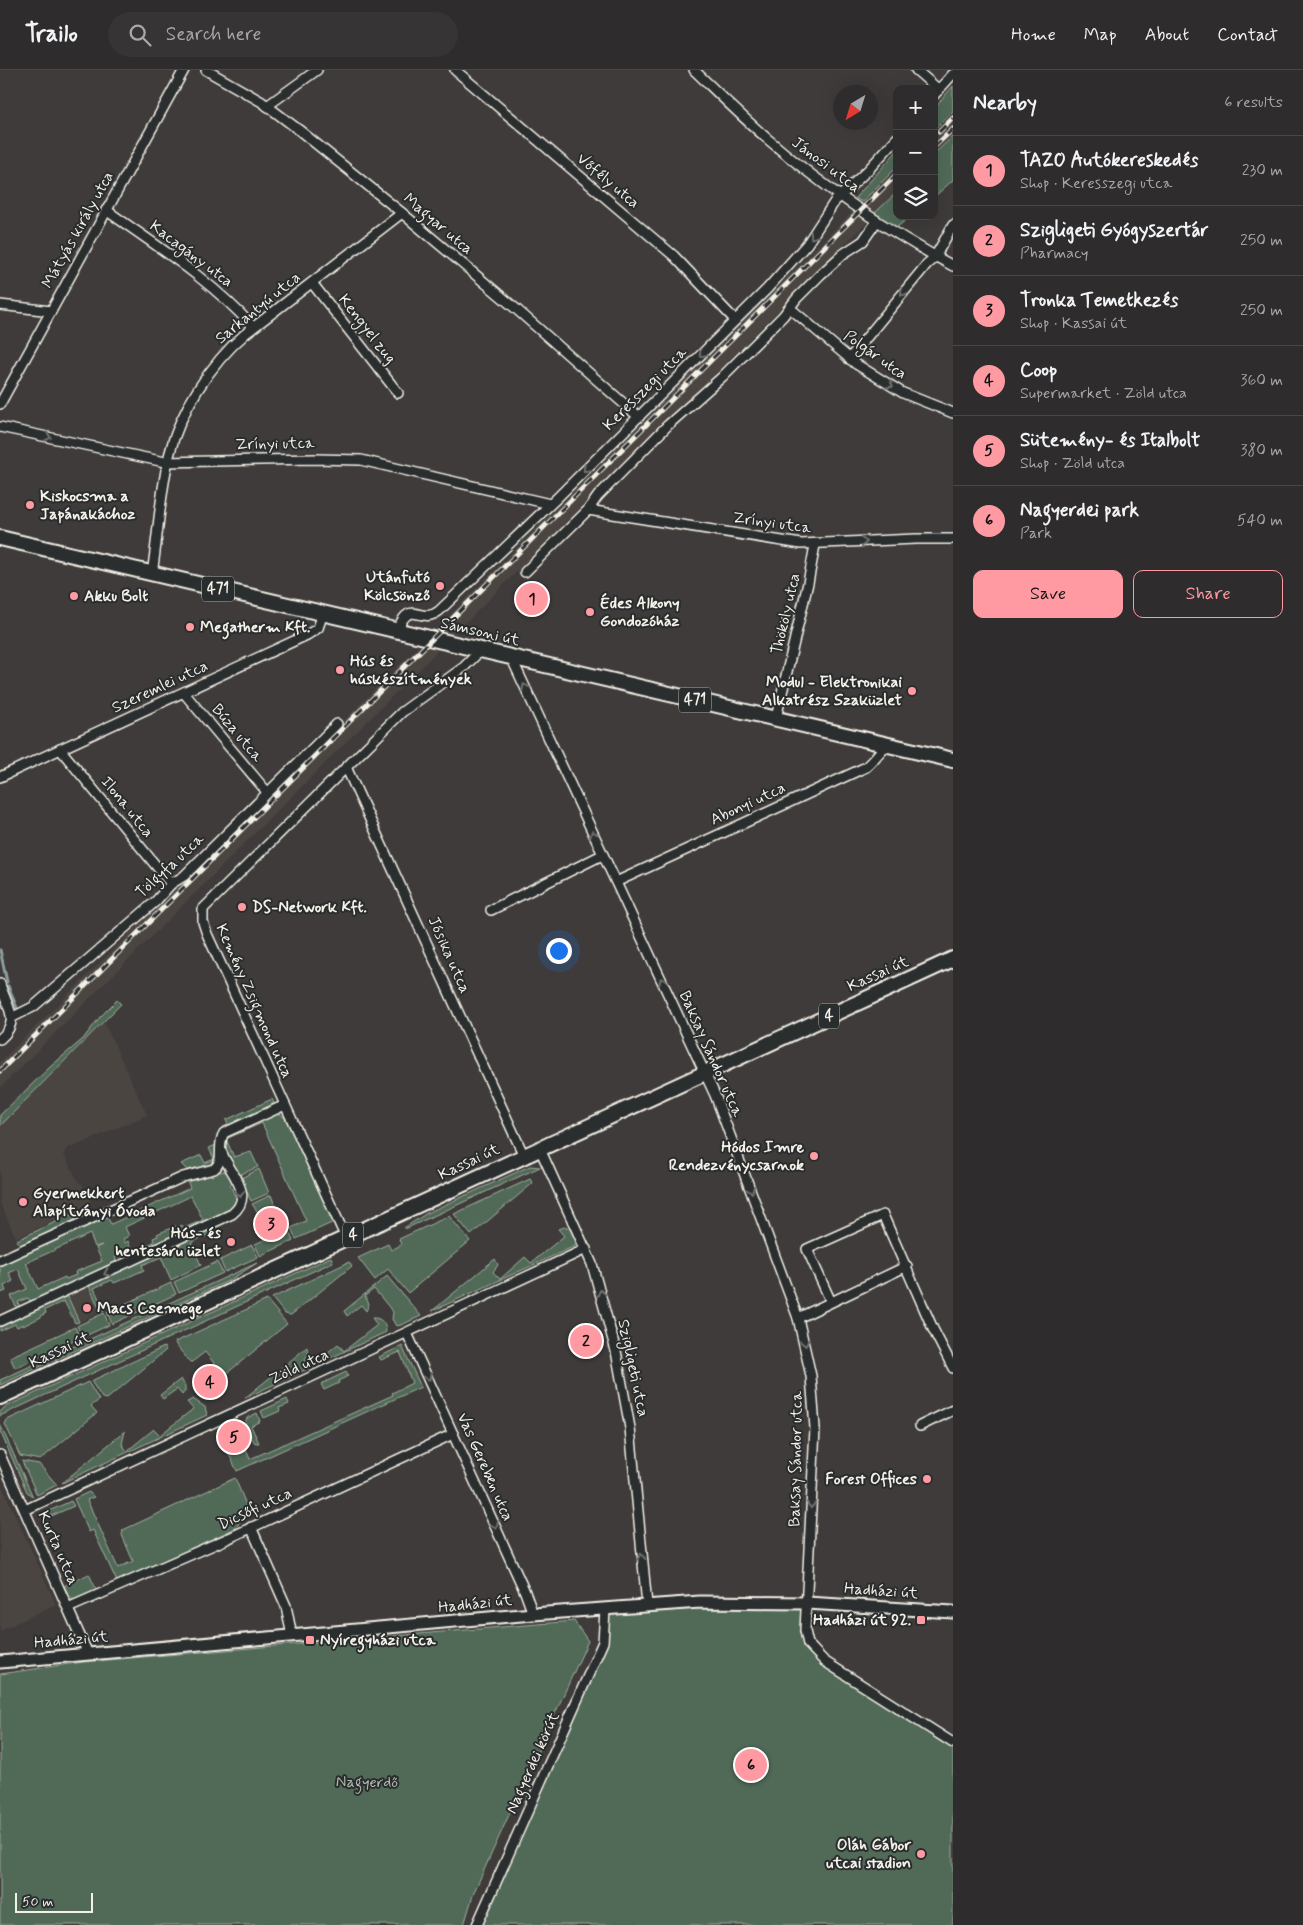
<!DOCTYPE html>
<html lang="en">
<head>
<meta charset="utf-8">
<style>
	body { margin:0; font-family:Mynerve,sans-serif; background:#363434; color:#f1f3f6 }
	.controls { position:absolute; right:15px; top:15px; display:grid; overflow:hidden; border-radius:10px; box-shadow:0 5px 20px #0002 }
	.controls button { width:45px; height:45px; display:grid; place-items:center; padding:0; border:0; border-bottom:1px solid #494848; background:#2e2c2c; color:#f1f3f6; font:25px sans-serif }
	.compass { position:absolute; left:833px; top:15px; width:45px; height:45px; border-radius:50%; background:#2e2c2c; box-shadow:0 5px 20px #0002; rotate:218deg }
	.scale { position:absolute; left:15px; bottom:12px; width:78px; box-sizing:border-box; padding-left:5px; border:2px solid #f4f1e8; border-top:0; font-size:14px; line-height:18px; white-space:nowrap; color:#f4f1e8; -webkit-text-stroke:4px #2a2d2e; paint-order:stroke }
	.you { position:absolute; left:558px; top:880px; width:18px; height:18px; margin:-12px; border:4px solid #fff; border-radius:50%; background:#1a73e8; box-shadow:0 0 0 8px #1a73e833 }
	.badge { display:grid; place-items:center; width:32px; height:32px; border-radius:50%; background:#ff9aa2; color:#111; font-size:16px; font-weight:700 }
	.pin { position:absolute; translate:-50% -50%; border:2px solid #fff; box-shadow:0 1px 5px #0006 }
	.list { margin:0; padding:0; list-style:none }
	h2 { display:flex; justify-content:space-between; align-items:center; height:65px; margin:0; padding:0 20px; font-size:21px }
	h2 small { font-size:16px; font-weight:400; color:#a7a7a9 }
	.list li { display:grid; grid-template-columns:32px 1fr auto; gap:15px; align-items:center; box-sizing:border-box; height:70px; padding:0 20px; border-top:1px solid #494848 }
	.list b { display:block; font-size:19px; white-space:nowrap }
	.list p { margin:0; font-size:16px; white-space:nowrap; color:#a7a7a9 }
	.list em { font-size:16px; font-style:normal; color:#a7a7a9 }
	.actions { display:flex; gap:10px; padding:15px 20px }
	.actions a { flex:1; padding:11px 0; border:1px solid #ff9aa2; border-radius:10px; text-align:center; font-size:18px; color:#ff9aa2 }
	.actions .main { background:#ff9aa2; color:#111 }
	.icon { flex:none; width:28px; height:28px; fill:none; stroke:currentColor; stroke-width:2; stroke-linecap:round; stroke-linejoin:round }
	.map { position:relative; flex:none; width:953px; height:1855px; overflow:hidden }
	header { display:flex; align-items:center; gap:30px; box-sizing:border-box; height:70px; padding:0 25px; background:#2e2c2c; border-bottom:1px solid #494848 }
	header strong { font-size:24px }
	nav { display:flex; gap:28px; margin-inline-start:auto; font-size:18px }
	.search { width:350px; height:45px; background:#363434; display:flex; align-items:center; gap:12px; box-sizing:border-box; padding:0 18px; border-radius:28px; color:#a7a7a9; font-size:19px }
	main { display:flex }
	aside { flex:1; background:#2e2c2c }
	.map>svg:first-child { display:block }
</style>
</head>
<body>
<header>
<strong>Trailo</strong>
<div class="search"><svg class="icon" aria-label="search" viewBox="0 0 24 24"><circle cx="10" cy="10" r="6"/><path d="M15 15l6 6"/></svg>Search here</div>
<nav><a>Home</a><a>Map</a><a>About</a><a>Contact</a></nav>
</header>
<main>
<div class="map">
<svg width="953" height="1855" viewBox="0 0 953 1855">
	<rect width="100%" height="100%" fill="#3e3b3a"/>
	<filter id="ink" filterUnits="userSpaceOnUse"><feTurbulence type="fractalNoise" baseFrequency=".02" numOctaves="2"/><feDisplacementMap in="SourceGraphic" scale="10" xChannelSelector="R" yChannelSelector="G"/><feConvolveMatrix kernelMatrix="1 2 1 2 8 2 1 2 1" color-interpolation-filters="sRGB"/></filter>
	<g filter="url(#ink)">
		<g fill="#4c4542">
			<path d="M953 41V66L934 84V60Z"/>
			<path d="M897 97V122L0 1018V992L440 555Z"/>
			<path d="M104 952 147 1045 71 1078 70 1076 64 1084 79 1113H82L91 1133 16 1168 0 1133V1056Z"/>
			<path d="M89 1216 101 1242 79 1252 67 1225Z"/>
			<path d="M0 1412 56 1534 0 1561Z"/>
		</g>
		<g fill="#516a58" stroke="#a2aea0" fill-rule="evenodd">
			<path d="M953 16V41L934 60V38Z"/>
			<path d="M953 66V110L934 127V84Z"/>
			<path d="M897 81V97L862 132 855 128Z"/>
			<path d="M897 122V146H911L896 158 875 143Z"/>
			<path d="M117 930 121 934 0 1056V1045L50 997 83 969 100 947Z"/>
			<path d="M272 1029 274 1033 271 1035 228 1055 226 1050Z"/>
			<path d="M276 1044H280L285 1048 334 1152 296 1169 291 1158 306 1151 262 1053 226 1069 234 1087 251 1082 258 1097 239 1105C232 1093 218 1079 228 1065Z"/>
			<path d="M216 1075C216 1098 208 1096 188 1101L181 1094 201 1085 205 1093 214 1089 209 1078Z"/>
			<path d="M530 1096 540 1097 405 1159 404 1158 427 1143Z"/>
			<path d="M259 1099 269 1123 251 1131 241 1108Z"/>
			<path d="M224 1101 229 1104 234 1113 230 1115 235 1126 238 1125 236 1135 228 1142 138 1184 136 1180 154 1172 153 1168 158 1166 157 1164 176 1156 177 1158 182 1155 184 1158 203 1150 191 1126 125 1157 129 1166 123 1169 125 1173 128 1171 134 1186 128 1189 125 1183 115 1188 118 1194 31 1233 28 1228 18 1232 20 1238 17 1239 11 1226 27 1219 18 1199 9 1203 13 1211 4 1216 6 1221 1 1223 0 1194 107 1147 111 1154 190 1118 187 1110ZM90 1164 95 1177 102 1175 96 1178 102 1191 75 1202 76 1205 66 1209 65 1207 38 1219 26 1193Z"/>
			<path d="M530 1109 533 1113 471 1165 454 1144Z"/>
			<path d="M271 1125 276 1138 261 1147 252 1134Z"/>
			<path d="M77 1142 81 1150 20 1177 17 1170Z"/>
			<path d="M449 1146 470 1171 408 1223 388 1199 375 1210 358 1188 388 1174 391 1180 401 1175 399 1169Z"/>
			<path d="M565 1157 572 1160 576 1170 575 1176 432 1241 495 1189 498 1195 493 1202 500 1209 525 1187 531 1193 564 1166 558 1159Z"/>
			<path d="M212 1159 216 1160 218 1165 211 1168 209 1164 191 1173 201 1195 171 1210 161 1187 142 1195 144 1200C135 1204 124 1209 114 1213L112 1210 94 1218 104 1240 101 1242 89 1216Z"/>
			<path d="M288 1159 293 1171 260 1186 255 1174Z"/>
			<path d="M252 1175 258 1187 225 1202 220 1190Z"/>
			<path d="M331 1187 333 1192 0 1346V1342L5 1337Z"/>
			<path d="M217 1192 223 1203 179 1223 174 1212Z"/>
			<path d="M349 1192 352 1196 291 1245 285 1244 272 1228Z"/>
			<path d="M257 1193 230 1210 0 1315V1310Z"/>
			<path d="M387 1206 421 1246 401 1255 396 1256 392 1249 393 1242 374 1219 365 1226 369 1234 366 1241 361 1235 347 1246 344 1241Z"/>
			<path d="M171 1213 176 1224 112 1254 107 1242Z"/>
			<path d="M67 1225 79 1252 75 1253 64 1231 45 1240 46 1243 41 1246V1247L23 1256V1254L17 1257 15 1254 0 1261V1256Z"/>
			<path d="M267 1230 287 1254 226 1304 222 1303 205 1282 192 1292 189 1291 176 1275 175 1272Z"/>
			<path d="M104 1243 109 1255 83 1267 77 1256Z"/>
			<path d="M372 1248C381 1247 386 1254 386 1262L245 1328 307 1277 308 1285 305 1289 310 1297 338 1274 344 1281 377 1255Z"/>
			<path d="M75 1257 80 1268 15 1298 10 1287Z"/>
			<path d="M402 1276 421 1317 237 1401 226 1378 231 1376 230 1374 241 1369 250 1389 393 1325 392 1323 412 1313 400 1282 381 1290 379 1287Z"/>
			<path d="M164 1277 166 1280 107 1329 102 1328 91 1311Z"/>
			<path d="M346 1302 348 1306 338 1311 339 1313 324 1320 321 1314Z"/>
			<path d="M181 1309 185 1316V1321L182 1325 177 1319 163 1329 160 1325Z"/>
			<path d="M88 1312 99 1330 91 1336 97 1343 40 1390 20 1386 5 1354 7 1350Z"/>
			<path d="M193 1329 205 1337 207 1345 62 1413 125 1361 122 1374 127 1381 154 1359 160 1365 193 1339 187 1332Z"/>
			<path d="M287 1329 289 1334 279 1338 280 1341 264 1348 261 1341Z"/>
			<path d="M257 1343 260 1351 251 1356 259 1373H257L254 1372 245 1352 247 1348Z"/>
			<path d="M0 1354 33 1427 27 1422 0 1361Z"/>
			<path d="M22 1391 39 1394 57 1415 37 1425Z"/>
			<path d="M235 1408 247 1437 237 1442 240 1451 236 1458 117 1512 93 1460 89 1462 74 1429 89 1422 94 1427 87 1430 118 1498 133 1491 122 1465 123 1460Z"/>
			<path d="M71 1431 74 1436 49 1447 47 1442Z"/>
			<path d="M89 1504 97 1521 77 1530 71 1529 64 1516Z"/>
			<path d="M807 1533 805 1561 824 1591 953 1673V1855H477L603 1572 605 1540Z"/>
			<path d="M574 1551 588 1571 474 1822 464 1855H0V1604L83 1592Z"/>
		</g>
		<g fill="none" stroke-linecap="round" stroke-linejoin="round">
			<g stroke="#90a1a0" stroke-width="3">
				<path d="M0 880 7 912"/>
				<path d="M8 916 17 938"/>
			</g>
			<g stroke="#f4f1e8" stroke-width="12">
				<g id="minor">
					<path d="M206 0 262 32 299 60 402 143 515 238 639 347"/>
					<path d="M455 0 674 186 735 250"/>
					<path d="M694 0C719 24 744 49 770 71 826 119 888 161 953 196"/>
					<path d="M916 0 939 20"/>
					<path d="M934 25 953 4"/>
					<path d="M267 36 317 0"/>
					<path d="M106 140C158 177 211 210 253 257"/>
					<path d="M312 213 398 323"/>
					<path d="M0 235 51 241"/>
					<path d="M790 238 856 294 903 323 953 343"/>
					<path d="M849 289 927 194 935 187 953 155"/>
					<path d="M0 334 184 0"/>
					<path d="M0 357 165 392 315 389 361 390 550 434"/>
					<path d="M588 440 801 474 916 469H953"/>
					<path d="M525 502 588 440 598 426 668 355 722 307 783 246 797 228 820 205 843 184 863 171 877 151"/>
					<path d="M152 504C158 465 160 424 169 386 179 342 211 293 245 264L402 143"/>
					<path d="M397 561C411 526 419 556 439 541L558 427 767 219 807 174 835 131 869 99 897 68"/>
					<path d="M511 587 715 1025 798 1248 811 1306 815 1358 805 1561 808 1574 824 1591 953 1673"/>
					<path d="M184 623 267 722"/>
					<path d="M776 648 808 513 815 475"/>
					<path d="M60 679 171 814"/>
					<path d="M346 697 524 1086"/>
					<path d="M0 707 307 565 318 558 323 543"/>
					<path d="M616 812 866 697 872 691 887 674"/>
					<path d="M491 840 602 785"/>
					<path d="M0 914C6 936 22 950 0 969"/>
					<path d="M13 947 33 937 156 831 171 814 184 806 337 654"/>
					<path d="M540 1079 592 1194 616 1281 630 1358 647 1535"/>
					<path d="M346 1168 207 864 203 852V839L402 642 464 597 481 580"/>
					<path d="M0 1190 183 1107 214 1099C226 1089 216 1075 224 1063L285 1035"/>
					<path d="M831 1232 807 1179 883 1145 933 1259 953 1298"/>
					<path d="M798 1248 907 1196"/>
					<path d="M0 1251 232 1144C256 1125 229 1102 222 1083"/>
					<path d="M407 1263 525 1522 533 1544"/>
					<path d="M920 1356 953 1340"/>
					<path d="M0 1385 88 1584"/>
					<path d="M25 1440 586 1179"/>
					<path d="M251 1457 286 1536 292 1566"/>
					<path d="M68 1538 229 1468 453 1364"/>
					<path d="M477 1855 603 1572 605 1540"/>
				</g>
			</g>
			<g stroke="#f4f1e8" stroke-width="15">
				<path id="tertiary" d="M0 1592 533 1544 700 1532 807 1533 953 1542"/>
			</g>
			<g stroke="#f4f1e8" stroke-width="18">
				<g id="primary">
					<path d="M0 468 953 690"/>
					<path d="M0 1327 953 889"/>
				</g>
			</g>
			<use href="#minor" stroke="#2a2d2e" stroke-width="9"/>
			<use href="#tertiary" stroke="#2a2d2e" stroke-width="11"/>
			<use href="#primary" stroke="#2a2d2e" stroke-width="14"/>
			<g stroke="#f4f1e8" stroke-width="5">
				<g id="rail">
					<path d="M939 62 953 48"/>
					<path d="M934 77 953 59"/>
					<path d="M0 1001 897 104"/>
				</g>
			</g>
			<use href="#rail" stroke="#2a2d2e" stroke-width="3" stroke-dasharray="9" stroke-linecap="butt"/>
		</g>
		<defs><path id="oneway-chevron" d="M-2-3.5L2.5 0L-2 3.5" fill="none" stroke-width="1.6" stroke-linecap="round" stroke-linejoin="round" transform="scale(1.25)"/></defs>
		<g stroke="#71726f">
			<use href="#oneway-chevron" transform="translate(813 166) rotate(124)"/>
			<use href="#oneway-chevron" transform="translate(903 223) rotate(129)"/>
			<use href="#oneway-chevron" transform="translate(702 284) rotate(135)"/>
			<use href="#oneway-chevron" transform="translate(890 315) rotate(32)"/>
			<use href="#oneway-chevron" transform="translate(48 367) rotate(13)"/>
			<use href="#oneway-chevron" transform="translate(586 399) rotate(135)"/>
			<use href="#oneway-chevron" transform="translate(864 472) rotate(-4)"/>
			<use href="#oneway-chevron" transform="translate(525 617) rotate(-116)"/>
			<use href="#oneway-chevron" transform="translate(593 764) rotate(-114)"/>
			<use href="#oneway-chevron" transform="translate(662 911) rotate(-115)"/>
			<use href="#oneway-chevron" transform="translate(751 1120) rotate(69)"/>
			<use href="#oneway-chevron" transform="translate(240 1124) rotate(85)"/>
			<use href="#oneway-chevron" transform="translate(107 1203) rotate(156)"/>
			<use href="#oneway-chevron" transform="translate(601 1223) rotate(-105)"/>
			<use href="#oneway-chevron" transform="translate(805 1273) rotate(77)"/>
			<use href="#oneway-chevron" transform="translate(428 1307) rotate(65)"/>
			<use href="#oneway-chevron" transform="translate(811 1435) rotate(93)"/>
			<use href="#oneway-chevron" transform="translate(495 1455) rotate(66)"/>
			<use href="#oneway-chevron" transform="translate(641 1487) rotate(-96)"/>
		</g>
	</g>
	<g fill="#ff9aa2" stroke="#2a2d2e" stroke-width="2">
		<circle cx="30" cy="435" r="5"/>
		<circle cx="440" cy="516" r="5"/>
		<circle cx="74" cy="526" r="5"/>
		<circle cx="590" cy="542" r="5"/>
		<circle cx="190" cy="557" r="5"/>
		<circle cx="340" cy="600" r="5"/>
		<circle cx="912" cy="621" r="5"/>
		<circle cx="242" cy="837" r="5"/>
		<circle cx="814" cy="1086" r="5"/>
		<circle cx="23" cy="1132" r="5"/>
		<circle cx="231" cy="1172" r="5"/>
		<circle cx="87" cy="1238" r="5"/>
		<circle cx="927" cy="1409" r="5"/>
		<rect x="916" y="1545" width="10" height="10" rx="2.5"/>
		<rect x="305" y="1565" width="10" height="10" rx="2.5"/>
		<circle cx="921" cy="1784" r="5"/>
	</g>
	<g text-anchor="middle" dominant-baseline="central" stroke-width="4" stroke-linejoin="round" paint-order="stroke">
		<g fill="#2a2d2e" stroke="#b7b6b0" stroke-width="1">
			<rect x="202" y="506.5" width="32" height="25" rx="4"/>
			<rect x="679" y="617.5" width="32" height="25" rx="4"/>
			<rect x="819" y="933.5" width="20" height="25" rx="4"/>
			<rect x="343" y="1152.5" width="20" height="25" rx="4"/>
		</g>
		<g font-size="15" font-weight="bold" fill="#f4f1e8">
			<text x="218" y="519">471</text>
			<text x="695" y="630">471</text>
			<text x="829" y="946">4</text>
			<text x="353" y="1165">4</text>
		</g>
		<g font-size="16" fill="#f4f1e8" stroke="#2a2d2e">
			<text transform="translate(826 95) rotate(37)">Jánosi utca</text>
			<text transform="translate(608 111) rotate(40)">Vőfély utca</text>
			<text transform="translate(438 154) rotate(40)">Magyar utca</text>
			<text transform="translate(78 160) rotate(-61)">Mátyás király utca</text>
			<text transform="translate(191 184) rotate(37)">Kacagány utca</text>
			<text transform="translate(258 238) rotate(-39)">Sarkantyú utca</text>
			<text transform="translate(367 259) rotate(52)">Kengyel zug</text>
			<text transform="translate(875 285) rotate(35)">Polgár utca</text>
			<text transform="translate(645 319) rotate(-45)">Keresszegi utca</text>
			<text transform="translate(275 374) rotate(-1)">Zrínyi utca</text>
			<text transform="translate(772 453) rotate(8)">Zrínyi utca</text>
			<text transform="translate(786 544) rotate(-77)">Thököly utca</text>
			<text transform="translate(480 562) rotate(13)">Sámsoni út</text>
			<text transform="translate(160 617) rotate(-25)">Szeremlei utca</text>
			<text transform="translate(237 663) rotate(50)">Búza utca</text>
			<text transform="translate(748 734) rotate(-25)">Abonyi utca</text>
			<text transform="translate(127 737) rotate(51)">Ilona utca</text>
			<text transform="translate(170 796) rotate(-43)">Tölgyfa utca</text>
			<text transform="translate(449 885) rotate(66)">Jósika utca</text>
			<text transform="translate(878 904) rotate(-24)">Kassai út</text>
			<text transform="translate(254 931) rotate(66)">Kemény Zsigmond utca</text>
			<text transform="translate(711 984) rotate(66)">Baksay Sándor utca</text>
			<text transform="translate(469 1092) rotate(-25)">Kassai út</text>
			<text transform="translate(60 1280) rotate(-25)">Kassai út</text>
			<text transform="translate(299 1297) rotate(-25)">Zöld utca</text>
			<text transform="translate(633 1298) rotate(78)">Szigligeti utca</text>
			<text transform="translate(796 1389) rotate(-89)">Baksay Sándor utca</text>
			<text transform="translate(485 1397) rotate(66)">Vas Gereben utca</text>
			<text transform="translate(255 1439) rotate(-25)">Dicsőfi utca</text>
			<text transform="translate(58 1478) rotate(66)">Kurta utca</text>
			<text transform="translate(881 1521) rotate(4)">Hadházi út</text>
			<text transform="translate(475 1534) rotate(-6)">Hadházi út</text>
			<text transform="translate(71 1570) rotate(-5)">Hadházi út</text>
			<text transform="translate(533 1693) rotate(-66)">Nagyerdei körút</text>
		</g>
		<g font-size="16" font-weight="bold" fill="#f4f1e8" stroke="#2a2d2e" text-anchor="start">
			<text x="40" y="426">Kiskocsma a<tspan x="40" dy="18">Japánakáchoz</tspan></text>
			<text x="430" y="507" text-anchor="end">Utánfutó<tspan x="430" dy="18">Kölcsönző</tspan></text>
			<text x="84" y="526">Akku Bolt</text>
			<text x="600" y="533">Édes Alkony<tspan x="600" dy="18">Gondozóház</tspan></text>
			<text x="200" y="557">Megatherm Kft.</text>
			<text x="350" y="591">Hús és<tspan x="350" dy="18">húskészítmények</tspan></text>
			<text x="902" y="612" text-anchor="end">Modul - Elektronikai<tspan x="902" dy="18">Alkatrész Szaküzlet</tspan></text>
			<text x="252" y="837">DS-Network Kft.</text>
			<text x="804" y="1077" text-anchor="end">Hódos Imre<tspan x="804" dy="18">Rendezvénycsarnok</tspan></text>
			<text x="33" y="1123">Gyermekkert<tspan x="33" dy="18">Alapítványi Óvoda</tspan></text>
			<text x="221" y="1163" text-anchor="end">Hús- és<tspan x="221" dy="18">hentesáru üzlet</tspan></text>
			<text x="97" y="1238">Macs Csemege</text>
			<text x="917" y="1409" text-anchor="end">Forest Offices</text>
			<text x="911" y="1550" text-anchor="end">Hadházi út 92.</text>
			<text x="320" y="1570">Nyíregyházi utca</text>
			<text x="911" y="1775" text-anchor="end">Oláh Gábor<tspan x="911" dy="18">utcai stadion</tspan></text>
		</g>
		<g font-size="16" fill="#b3bbae" stroke="#2a2d2e">
			<text x="367" y="1712">Nagyerdő</text>
		</g>
	</g>
</svg>
<div class="controls">
<button>+</button>
<button>−</button>
<button><svg class="icon" aria-label="layers" viewBox="0 0 24 24"><path d="M12 4l9 5-9 5-9-5zM3 14l9 5 9-5"/></svg></button>
</div>
<svg class="compass" viewBox="-18 -18 36 36"><path d="M0-13l5 13h-10z" fill="#e53935"/><path d="M0 13l5-13h-10z" fill="#a7a7a9"/></svg>
<div class="scale">50 m</div>
<div class="you"></div>
<div class="pin badge" style="left:532px;top:529px">1</div>
<div class="pin badge" style="left:586px;top:1271px">2</div>
<div class="pin badge" style="left:271px;top:1154px">3</div>
<div class="pin badge" style="left:210px;top:1312px">4</div>
<div class="pin badge" style="left:234px;top:1367px">5</div>
<div class="pin badge" style="left:751px;top:1695px">6</div>
</div>
<aside>
<h2>Nearby<small>6 results</small></h2>
<ul class="list">
<li><span class="badge">1</span><div><b>TAZO Autókereskedés</b><p>Shop · Keresszegi utca</p></div><em>230 m</em></li>
<li><span class="badge">2</span><div><b>Szigligeti Gyógyszertár</b><p>Pharmacy</p></div><em>250 m</em></li>
<li><span class="badge">3</span><div><b>Tronka Temetkezés</b><p>Shop · Kassai út</p></div><em>250 m</em></li>
<li><span class="badge">4</span><div><b>Coop</b><p>Supermarket · Zöld utca</p></div><em>360 m</em></li>
<li><span class="badge">5</span><div><b>Sütemény- és Italbolt</b><p>Shop · Zöld utca</p></div><em>380 m</em></li>
<li><span class="badge">6</span><div><b>Nagyerdei park</b><p>Park</p></div><em>540 m</em></li>
</ul>
<div class="actions"><a class="main">Save</a><a>Share</a></div>
</aside>
</main>
</body>
</html>
